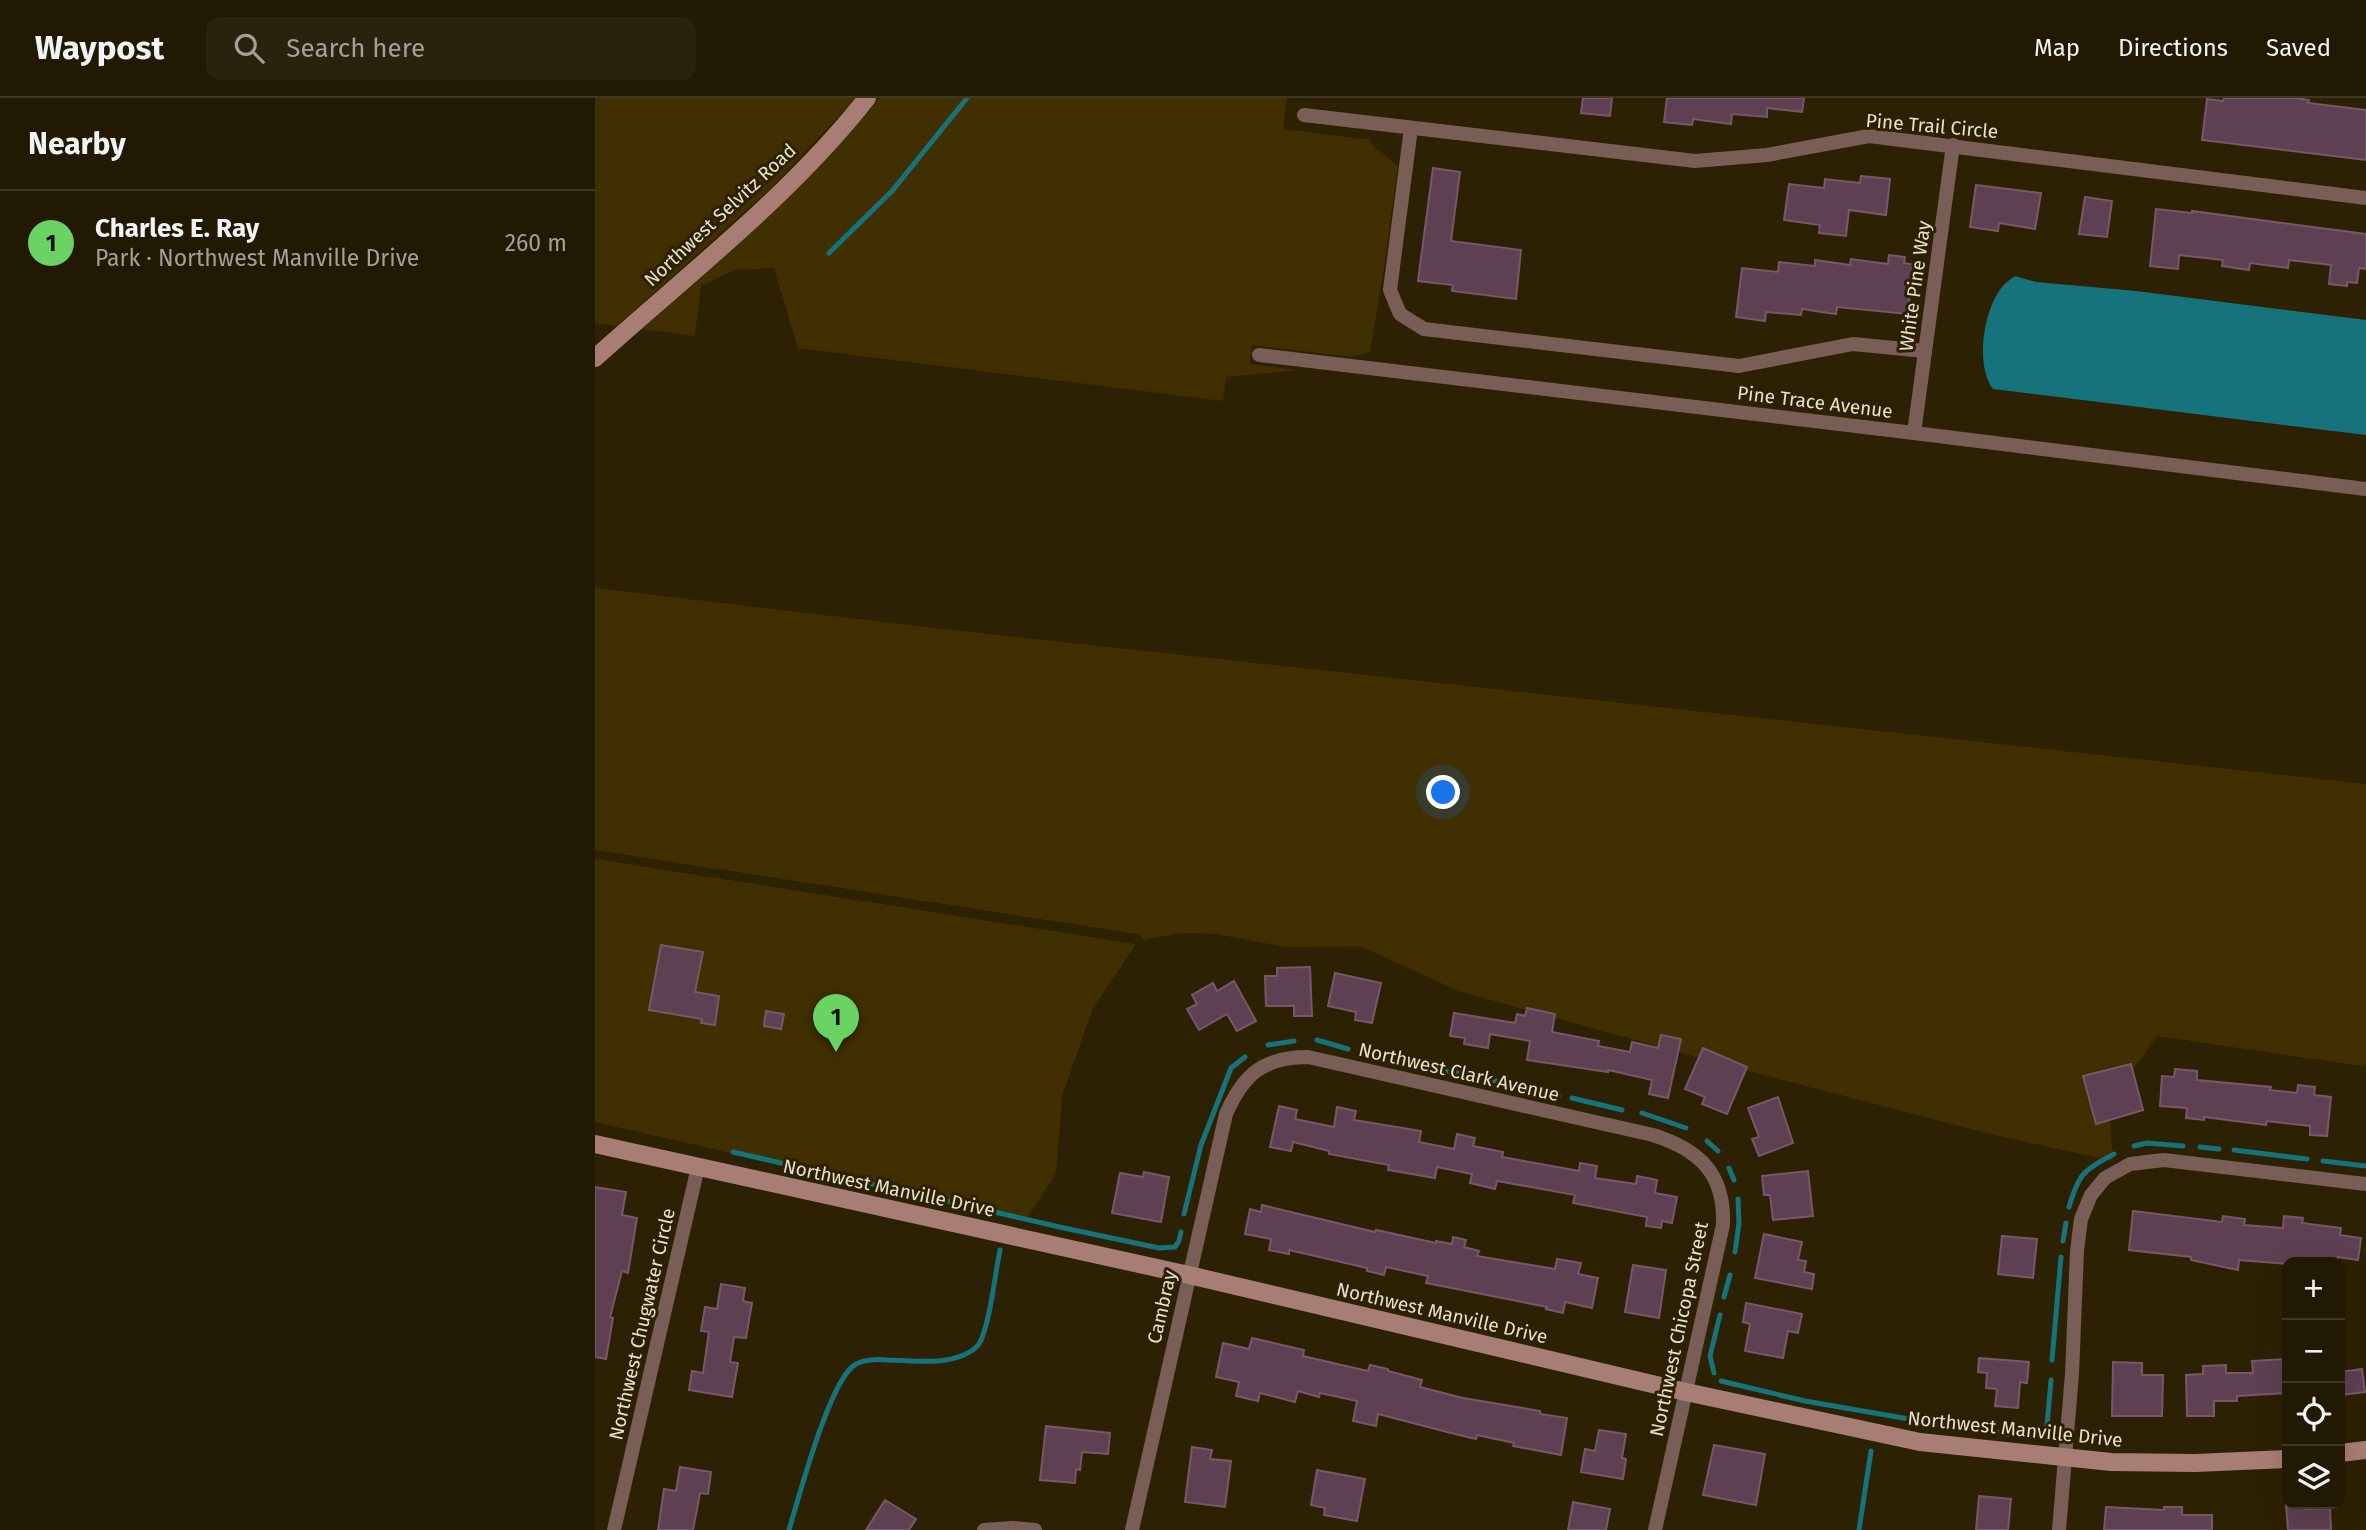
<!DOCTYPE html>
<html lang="en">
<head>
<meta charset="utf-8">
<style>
	body { margin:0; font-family:"Fira Sans",sans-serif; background:#2a220c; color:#f1f3f6 }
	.controls { position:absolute; right:21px; bottom:21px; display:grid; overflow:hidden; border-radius:14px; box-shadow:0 7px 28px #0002 }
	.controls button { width:63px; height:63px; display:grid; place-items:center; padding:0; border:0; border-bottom:2px solid #3f3824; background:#221902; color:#f1f3f6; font:35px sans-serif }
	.you { position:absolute; left:849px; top:695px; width:24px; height:24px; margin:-18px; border:5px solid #fff; border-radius:50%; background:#1a73e8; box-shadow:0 0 0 10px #1a73e833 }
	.badge { display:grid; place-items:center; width:46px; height:46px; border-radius:50%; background:#6ad364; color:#111; font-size:23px; font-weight:700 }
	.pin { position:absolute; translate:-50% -58px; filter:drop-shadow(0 2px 4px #0008) }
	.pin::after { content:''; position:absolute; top:37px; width:24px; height:21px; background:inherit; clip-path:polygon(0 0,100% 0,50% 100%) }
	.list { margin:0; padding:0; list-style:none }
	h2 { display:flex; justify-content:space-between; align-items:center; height:91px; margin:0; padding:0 28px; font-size:30px }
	h2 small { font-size:23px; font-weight:400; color:#a2a099 }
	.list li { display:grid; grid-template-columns:46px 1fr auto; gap:21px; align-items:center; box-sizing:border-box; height:105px; padding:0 28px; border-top:2px solid #3f3824 }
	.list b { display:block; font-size:26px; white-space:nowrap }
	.list p { margin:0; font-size:23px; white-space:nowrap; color:#a2a099 }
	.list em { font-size:23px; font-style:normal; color:#a2a099 }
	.icon { flex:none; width:38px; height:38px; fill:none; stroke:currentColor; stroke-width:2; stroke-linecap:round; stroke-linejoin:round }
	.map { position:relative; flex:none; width:1771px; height:1432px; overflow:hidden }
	header { display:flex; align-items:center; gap:42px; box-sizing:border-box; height:98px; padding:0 35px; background:#221902; border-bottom:2px solid #3f3824 }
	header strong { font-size:33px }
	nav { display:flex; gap:38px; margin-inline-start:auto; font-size:24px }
	.search { width:490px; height:63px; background:#2a220c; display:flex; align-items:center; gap:18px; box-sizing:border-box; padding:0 24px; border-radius:14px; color:#a2a099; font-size:26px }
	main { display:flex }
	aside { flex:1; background:#221902 }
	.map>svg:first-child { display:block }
</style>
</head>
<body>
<header>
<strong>Waypost</strong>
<div class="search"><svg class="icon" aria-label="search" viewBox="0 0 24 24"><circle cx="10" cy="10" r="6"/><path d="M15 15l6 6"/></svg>Search here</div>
<nav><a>Map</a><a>Directions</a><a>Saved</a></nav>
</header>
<main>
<aside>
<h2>Nearby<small></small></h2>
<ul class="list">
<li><span class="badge">1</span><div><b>Charles E. Ray</b><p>Park · Northwest Manville Drive</p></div><em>260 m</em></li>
</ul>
</aside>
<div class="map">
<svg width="1771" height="1432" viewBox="0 0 1771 1432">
	<rect width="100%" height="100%" fill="#2d2103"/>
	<g fill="#402f00">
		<path d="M0 0H261L175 91 22 228 0 225Z"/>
		<path d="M284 0H692L688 31 776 42 777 47 803 68 789 169 775 254 757 259 657 247 655 266 702 272 631 279 628 303 203 250 179 170 139 172 106 188 100 238 47 231C129 158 215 87 284 0Z"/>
		<path d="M0 490 339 530 1771 686V966L1767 968 1562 938 1514 1005 1518 1063 1395 1036 1134 968 863 893 765 848 691 849 621 836 587 835 549 842 543 836 0 752Z"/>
		<path d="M0 761 541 846 498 910 467 998 461 1075 431 1122 0 1024Z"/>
	</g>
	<path fill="#17737b" d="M1420 178 1441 184 1541 193 1771 222V337L1398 291C1380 268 1388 211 1408 188 1411 184 1416 181 1420 178Z"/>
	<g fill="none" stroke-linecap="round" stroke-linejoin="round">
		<g stroke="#17737b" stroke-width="5">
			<path d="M234 155 297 93 372 0"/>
			<path d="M722 942 753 951"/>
			<path d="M673 947 699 943"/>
			<path d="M771 955 874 978"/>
			<path d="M886 981 901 983"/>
			<path d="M916 987 964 998"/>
			<path d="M977 1000 1027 1012"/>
			<path d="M1047 1015 1091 1030"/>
			<path d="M1112 1043 1123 1053"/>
			<path d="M1539 1048 1552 1045 1588 1048"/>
			<path d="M1605 1049 1624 1051"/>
			<path d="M1639 1052 1712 1061"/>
			<path d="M138 1054 469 1130 564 1150 580 1149 584 1143 586 1134"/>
			<path d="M1728 1063 1771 1068"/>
			<path d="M1134 1070 1139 1082"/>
			<path d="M1474 1109C1484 1075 1488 1073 1519 1056"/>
			<path d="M589 1116 606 1047 636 970 650 959"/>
			<path d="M1468 1143 1471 1125"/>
			<path d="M1140 1154 1144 1125 1143 1101"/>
			<path d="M1129 1199 1135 1177"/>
			<path d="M1457 1262 1466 1159"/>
			<path d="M1119 1275 1115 1258 1125 1217"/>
			<path d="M1126 1283 1210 1303 1343 1326 1433 1339"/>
			<path d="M1446 1334 1452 1328 1456 1282"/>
			<path d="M194 1432C204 1398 233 1290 257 1269 266 1261 281 1261 293 1262 311 1262 333 1265 351 1262 362 1260 377 1255 384 1246 395 1227 400 1175 405 1152"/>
			<path d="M1264 1432 1276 1353"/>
		</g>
	</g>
	<g fill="#5d4051" stroke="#77586a" stroke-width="2">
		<path d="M988 0H1017L1015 18 986 15Z"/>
		<path d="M1072 0H1209L1207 14 1172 10V19L1137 16 1136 26 1098 21 1097 27 1069 24Z"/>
		<path d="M1629 0H1701L1714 2 1713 5 1771 12V62L1607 42 1612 1 1628 3Z"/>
		<path d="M838 70 865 74 856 143 926 152 921 201 857 193 858 187 823 183Z"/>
		<path d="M1266 78 1295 81 1291 117 1254 112 1251 138 1224 135 1225 127 1189 122 1194 86 1229 90 1230 81 1265 85Z"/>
		<path d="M1381 87 1446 95 1440 131 1404 125 1403 133 1375 129Z"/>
		<path d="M1490 99 1517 103 1512 139 1484 136Z"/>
		<path d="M1561 111 1597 115V113L1771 136V171L1764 170 1762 185 1752 184V188L1734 186 1736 167 1694 162 1693 170 1655 165 1654 172 1627 168 1628 162 1584 157 1583 171 1555 168Z"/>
		<path d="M1294 157 1310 159 1309 165 1320 167 1312 216 1242 209 1241 216 1207 211 1206 217 1171 214 1170 223 1141 219 1147 170 1183 174 1184 164 1220 168V162L1255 167 1256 161 1293 166Z"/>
		<path d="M66 847 108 854 100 894 124 898 120 927 106 925 107 921 54 912Z"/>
		<path d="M715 869 717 918H699V908H671L670 878H682V870Z"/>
		<path d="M740 875 786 885 777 925 760 922 761 914 733 908Z"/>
		<path d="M639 883 661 923 642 933 632 916 604 932 592 911 602 906 597 897 618 885 622 893Z"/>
		<path d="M932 910 960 916 957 934 1004 943 1003 948 1035 954 1037 944 1063 950 1066 937 1086 941 1073 1000 1054 996 1057 982 1013 972V974L932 962 935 943 895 936 893 950 869 946 870 940 855 938 859 915 920 925 922 916 930 918Z"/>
		<path d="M171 913 189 916 186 931 169 928Z"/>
		<path d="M1108 950 1152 969 1132 1016 1107 1006 1110 999 1090 991Z"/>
		<path d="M1536 966 1548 1012 1501 1026 1488 978Z"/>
		<path d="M1580 971 1602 973V982L1676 989 1675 992 1702 995 1703 987 1720 989 1719 997 1736 999 1732 1038 1715 1037V1028L1672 1023 1671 1027 1609 1019V1022L1591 1020 1592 1010 1565 1008 1567 978 1579 979Z"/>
		<path d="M1183 999 1198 1045 1164 1058 1157 1041 1164 1039 1153 1010Z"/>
		<path d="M684 1008 702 1012 700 1021 739 1029 742 1009 761 1013 759 1022 826 1033 824 1044 859 1051 862 1036 880 1040 878 1048 908 1054 907 1059 984 1073 985 1065 1002 1068 1000 1080 1041 1086 1042 1078 1062 1082 1060 1095 1082 1099 1077 1125 1067 1123 1066 1130 1051 1128 1052 1119 978 1105 980 1097 902 1083 900 1091 875 1085 877 1076 842 1069 840 1080 793 1072 794 1067 734 1056V1053L698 1044 696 1053 675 1049Z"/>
		<path d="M1213 1073 1218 1118 1178 1122 1175 1097H1169L1167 1078Z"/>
		<path d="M549 1074 574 1079 566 1124 517 1115 525 1075 548 1079Z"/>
		<path d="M0 1089 31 1094 27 1117 42 1120 33 1175 27 1173 15 1219 18 1220 11 1261 0 1259Z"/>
		<path d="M667 1107 780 1134 781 1132 841 1145V1143L857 1146 858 1139 871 1142 869 1149 884 1153 882 1158 960 1171 962 1161 986 1165 983 1176 1003 1180 997 1210 970 1204 968 1215 951 1211 952 1209 831 1185 833 1178 791 1169 789 1177 772 1173V1170L694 1152V1156L674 1152 676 1141 650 1136 655 1111 666 1114Z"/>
		<path d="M1538 1113 1627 1124 1628 1118 1650 1121 1649 1127 1688 1130 1689 1118 1708 1120 1707 1125 1746 1130 1745 1137 1766 1140 1763 1162 1743 1159 1742 1164H1692V1166L1644 1162 1643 1172 1596 1162V1159L1534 1152Z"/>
		<path d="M1169 1136 1207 1144 1203 1162 1211 1163 1209 1174 1219 1176 1217 1191 1160 1180Z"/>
		<path d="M1407 1138 1442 1141 1438 1180 1403 1176Z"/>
		<path d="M1038 1167 1071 1172 1064 1220 1030 1214Z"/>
		<path d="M126 1186 150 1190 148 1203 157 1205 151 1240 139 1239 135 1264 143 1265 137 1299 94 1292 97 1273 108 1275 114 1234 106 1233 110 1209 122 1211Z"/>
		<path d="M1151 1205 1207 1216 1203 1235 1193 1233 1188 1260 1150 1253 1155 1226 1148 1224Z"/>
		<path d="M657 1240 709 1252 708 1258 738 1265 773 1273 775 1267 793 1271V1273L827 1282 825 1289 868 1300 945 1313V1316L972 1320 966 1357 918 1348 919 1345 882 1337 881 1341 860 1336 783 1316 781 1328 758 1323 762 1303 725 1295 724 1299 703 1293 700 1304 665 1295 663 1303 641 1298 644 1284 621 1279 628 1245 654 1251Z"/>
		<path d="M1384 1260 1434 1264 1432 1285 1425 1284 1423 1310 1400 1308 1402 1291 1391 1290 1392 1275 1383 1274Z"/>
		<path d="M1692 1261V1295L1642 1298V1303H1619V1318H1592L1591 1277 1608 1276V1268L1631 1267V1275H1658L1657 1263Z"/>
		<path d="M1518 1264 1547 1265V1277H1568L1567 1318H1517Z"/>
		<path d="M1767 1271 1770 1294 1745 1297V1274Z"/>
		<path d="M451 1328 515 1335 513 1356 487 1354 485 1372 481 1371 480 1385 445 1382Z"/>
		<path d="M1004 1332 1031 1336 1027 1360 1031 1361 1028 1381 986 1374 990 1351 1000 1353Z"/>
		<path d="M1119 1347 1170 1356 1161 1407 1108 1397Z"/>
		<path d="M597 1349 617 1352 615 1361 636 1363 630 1409 590 1404Z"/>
		<path d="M85 1369 116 1374 113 1396 105 1395 98 1432H63L69 1391 81 1393Z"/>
		<path d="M722 1372 770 1381 762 1423 729 1417 730 1410 716 1407Z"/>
		<path d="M1384 1398 1416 1401 1413 1432H1381Z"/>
		<path d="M290 1402 321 1421 314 1432H271Z"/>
		<path d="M978 1404 1015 1411 1011 1432H973Z"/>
		<path d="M1691 1406H1711V1411L1735 1410 1736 1432H1693Z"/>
		<path d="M1511 1409 1569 1412V1409H1587V1417H1617V1432H1509Z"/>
	</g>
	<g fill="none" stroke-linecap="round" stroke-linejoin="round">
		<g stroke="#785e57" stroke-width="14">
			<path d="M709 17 1100 63 1172 57 1274 38 1771 100"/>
			<path d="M816 30 795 192 805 216 829 231 1144 268 1258 246 1330 253"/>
			<path d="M664 257 1319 335 1771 391"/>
			<path d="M1319 335 1358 47"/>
			<path d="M19 1432 103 1069"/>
			<path d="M389 1432 418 1430 440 1432"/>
			<path d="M537 1432 631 1016C648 977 668 959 713 959L1058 1037C1105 1052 1130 1076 1128 1127L1060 1432"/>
			<path d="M1464 1432 1477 1276 1482 1153 1486 1121 1496 1097 1510 1080 1535 1066 1569 1062 1771 1086"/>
		</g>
		<g stroke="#a87e74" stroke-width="18">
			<path d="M0 260C91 178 197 96 272 0"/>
			<path d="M0 1046 594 1177 1091 1294 1325 1344 1516 1364 1600 1365 1692 1361"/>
			<path d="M1745 1355 1771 1352"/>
		</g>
	</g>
	<g text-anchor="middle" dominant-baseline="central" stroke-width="6" stroke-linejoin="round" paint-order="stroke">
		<g font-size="19" fill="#e9e1d0" stroke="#2d2103">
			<text transform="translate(1337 28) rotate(5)">Pine Trail Circle</text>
			<text transform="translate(125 117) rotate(-43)">Northwest Selvitz Road</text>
			<text transform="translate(1320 188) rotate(-82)">White Pine Way</text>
			<text transform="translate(1220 304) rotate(7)">Pine Trace Avenue</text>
			<text transform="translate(864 974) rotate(13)">Northwest Clark Avenue</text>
			<text transform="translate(294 1090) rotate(12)">Northwest Manville Drive</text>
			<text transform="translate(567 1209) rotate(-77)">Cambray</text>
			<text transform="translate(847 1215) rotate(13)">Northwest Manville Drive</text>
			<text transform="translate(47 1226) rotate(-77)">Northwest Chugwater Circle</text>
			<text transform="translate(1084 1231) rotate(-78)">Northwest Chicopa Street</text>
			<text transform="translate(1420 1331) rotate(6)">Northwest Manville Drive</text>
		</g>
	</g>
</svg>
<div class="controls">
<button>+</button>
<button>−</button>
<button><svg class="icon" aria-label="locate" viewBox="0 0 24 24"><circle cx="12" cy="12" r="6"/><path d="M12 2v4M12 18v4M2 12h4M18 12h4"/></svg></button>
<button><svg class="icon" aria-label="layers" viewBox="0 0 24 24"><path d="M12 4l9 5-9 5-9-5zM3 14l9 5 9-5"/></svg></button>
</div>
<div class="you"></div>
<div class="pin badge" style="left:241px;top:954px">1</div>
</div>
</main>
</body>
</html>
